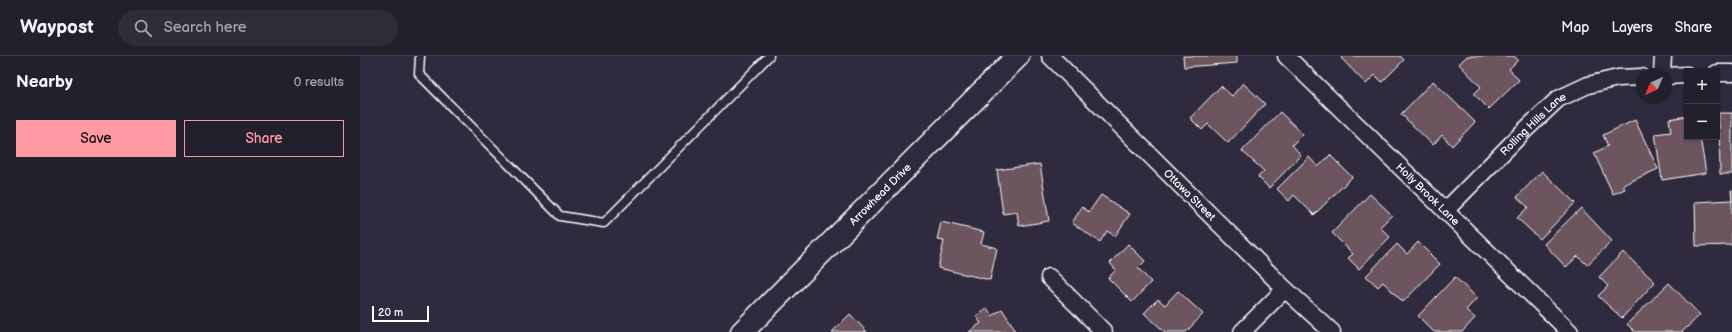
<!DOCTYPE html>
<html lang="en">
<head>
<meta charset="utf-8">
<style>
	body { margin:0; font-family:"Balsamiq Sans",sans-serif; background:#2f2d3a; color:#f1f3f6 }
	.controls { position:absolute; right:12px; top:12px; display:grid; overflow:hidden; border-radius:0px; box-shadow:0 1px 3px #0004 }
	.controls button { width:36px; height:36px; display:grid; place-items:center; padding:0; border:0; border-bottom:1px solid #403e4a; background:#23202e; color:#f1f3f6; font:20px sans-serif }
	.compass { position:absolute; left:1276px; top:12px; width:36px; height:36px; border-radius:50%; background:#23202e; box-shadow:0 1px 3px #0004; rotate:225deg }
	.scale { position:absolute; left:12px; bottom:10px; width:57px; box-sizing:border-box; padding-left:4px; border:2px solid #fff; border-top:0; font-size:11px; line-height:14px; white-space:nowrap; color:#fff; -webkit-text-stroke:3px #2f2a3d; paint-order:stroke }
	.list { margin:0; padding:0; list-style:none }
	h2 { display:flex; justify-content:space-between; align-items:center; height:52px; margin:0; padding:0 16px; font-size:17px }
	h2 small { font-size:13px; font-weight:400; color:#a3a3aa }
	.actions { display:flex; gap:8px; padding:12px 16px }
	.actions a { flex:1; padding:9px 0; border:1px solid #ff9aa2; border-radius:0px; text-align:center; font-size:14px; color:#ff9aa2 }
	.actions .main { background:#ff9aa2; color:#111 }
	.icon { flex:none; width:22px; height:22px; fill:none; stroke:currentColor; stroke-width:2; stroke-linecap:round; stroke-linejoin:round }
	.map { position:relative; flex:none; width:1372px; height:276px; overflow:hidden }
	header { display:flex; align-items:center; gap:24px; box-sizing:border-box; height:56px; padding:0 20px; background:#23202e; border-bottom:1px solid #403e4a }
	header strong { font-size:19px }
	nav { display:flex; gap:22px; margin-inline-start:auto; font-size:14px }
	.search { width:280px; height:36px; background:#2f2d3a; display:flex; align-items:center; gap:10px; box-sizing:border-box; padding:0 14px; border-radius:22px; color:#a3a3aa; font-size:15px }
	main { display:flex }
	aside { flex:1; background:#23202e }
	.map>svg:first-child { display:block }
</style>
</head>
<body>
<header>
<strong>Waypost</strong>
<div class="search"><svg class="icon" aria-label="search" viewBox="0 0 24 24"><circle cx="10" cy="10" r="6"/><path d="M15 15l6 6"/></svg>Search here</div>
<nav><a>Map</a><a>Layers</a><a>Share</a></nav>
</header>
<main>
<aside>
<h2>Nearby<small>0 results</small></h2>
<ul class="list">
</ul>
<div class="actions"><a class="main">Save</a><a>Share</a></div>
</aside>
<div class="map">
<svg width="1372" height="276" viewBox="0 0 1372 276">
	<rect width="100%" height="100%" fill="#2f2a3d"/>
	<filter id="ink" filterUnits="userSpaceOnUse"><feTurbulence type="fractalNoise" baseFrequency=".025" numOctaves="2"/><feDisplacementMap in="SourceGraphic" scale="8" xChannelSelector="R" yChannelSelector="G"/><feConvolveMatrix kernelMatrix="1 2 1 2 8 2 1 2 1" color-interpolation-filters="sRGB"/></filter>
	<g filter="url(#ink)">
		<g fill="#6c545e" stroke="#fff">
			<path d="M823 0H877V7L824 11Z"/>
			<path d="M983 0H1040L1044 4 1022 26 1015 19 1006 28 981 2Z"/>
			<path d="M1107 0H1154L1158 4 1149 13 1159 24 1129 53 1114 38 1121 31 1099 8Z"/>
			<path d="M1073 25 1115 66 1092 90 1082 79 1073 89 1041 58Z"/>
			<path d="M883 27 905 48 868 87 848 68 842 74 830 62 861 30 872 40Z"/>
			<path d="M920 56 943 78 932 89 941 99 909 132 898 121 904 115 882 95Z"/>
			<path d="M1359 57H1372V118H1360Z"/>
			<path d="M1327 60V81H1340L1346 117 1302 124 1295 78 1311 76 1309 63Z"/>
			<path d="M1275 64 1298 113 1263 129 1265 133 1253 138 1234 97 1248 90 1243 79Z"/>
			<path d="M970 99 992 121 954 159 934 139 929 145 917 133 949 101 958 111Z"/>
			<path d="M680 108 689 165 659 170 657 156 643 158 637 114Z"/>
			<path d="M1182 115 1215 147 1180 183 1157 162 1168 151 1157 141Z"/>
			<path d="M1371 134H1372V189L1336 190 1335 146 1372 144Z"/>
			<path d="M1010 138 1032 159 1020 171 1030 181 999 213 988 202 993 198 972 177Z"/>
			<path d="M741 139 770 158 755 180 747 175 740 186 712 167 722 151 729 156Z"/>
			<path d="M1221 152 1252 185 1227 209 1218 200 1206 211 1184 188Z"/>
			<path d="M581 166 624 176 621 188 637 192 630 224 578 212 584 185 577 184Z"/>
			<path d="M1058 186 1080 208 1043 246 1023 226 1018 231 1006 220 1037 188 1047 198Z"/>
			<path d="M768 188 785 205 778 212 791 226 772 246 748 222 756 214 750 207Z"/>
			<path d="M1263 196 1295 226 1262 262 1238 240 1248 230 1239 221Z"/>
			<path d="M1095 221 1117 242 1106 254 1115 262 1102 276H1074L1058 260Z"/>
			<path d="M1309 227 1340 259 1322 276H1275L1267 268Z"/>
			<path d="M818 235 843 258 826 276H805L784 257 798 243 805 249Z"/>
			<path d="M627 252 632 260 642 253 655 273 650 276H609L621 267 616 260Z"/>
			<path d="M490 258 507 276H472Z"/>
		</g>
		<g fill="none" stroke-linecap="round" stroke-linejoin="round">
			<g stroke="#fff" stroke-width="11">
				<path id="lane" d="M60 0 59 18 200 160 244 167 409 0"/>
			</g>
			<g stroke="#fff" stroke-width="19">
				<g id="street">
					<path id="s1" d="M690 0 925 233 972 276"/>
					<path id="s2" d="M926 0 1210 276"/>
					<path d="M1357 17H1372"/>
					<path d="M1302 18 1303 0"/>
					<path d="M1306 20 1327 19"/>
					<path id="s3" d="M1085 155 1165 74 1198 43 1228 29 1258 22 1282 21"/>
					<path d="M689 221 744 276"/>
					<path d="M882 276 925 233"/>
				</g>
			</g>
			<g stroke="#fff" stroke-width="25">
				<g id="secondary">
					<path id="s4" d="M382 276 658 0"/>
				</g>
			</g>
			<use href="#lane" stroke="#2f2a3d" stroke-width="8"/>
			<use href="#street" stroke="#2f2a3d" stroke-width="16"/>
			<use href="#secondary" stroke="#2f2a3d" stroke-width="22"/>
		</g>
	</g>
	<g text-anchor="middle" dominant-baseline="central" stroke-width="3" stroke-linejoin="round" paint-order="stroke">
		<g font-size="11" fill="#fff" stroke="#2f2a3d">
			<text stroke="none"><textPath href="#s3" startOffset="124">Rolling Hills Lane</textPath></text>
			<text stroke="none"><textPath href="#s4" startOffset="195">Arrowhead Drive</textPath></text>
			<text stroke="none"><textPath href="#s2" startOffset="198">Holly Brook Lane</textPath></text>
			<text stroke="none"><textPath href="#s1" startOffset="197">Ottawa Street</textPath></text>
		</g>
	</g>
</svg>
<div class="controls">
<button>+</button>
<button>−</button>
</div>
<svg class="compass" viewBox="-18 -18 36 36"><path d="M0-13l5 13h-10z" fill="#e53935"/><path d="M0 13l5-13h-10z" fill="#a3a3aa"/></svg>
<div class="scale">20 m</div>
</div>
</main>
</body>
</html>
